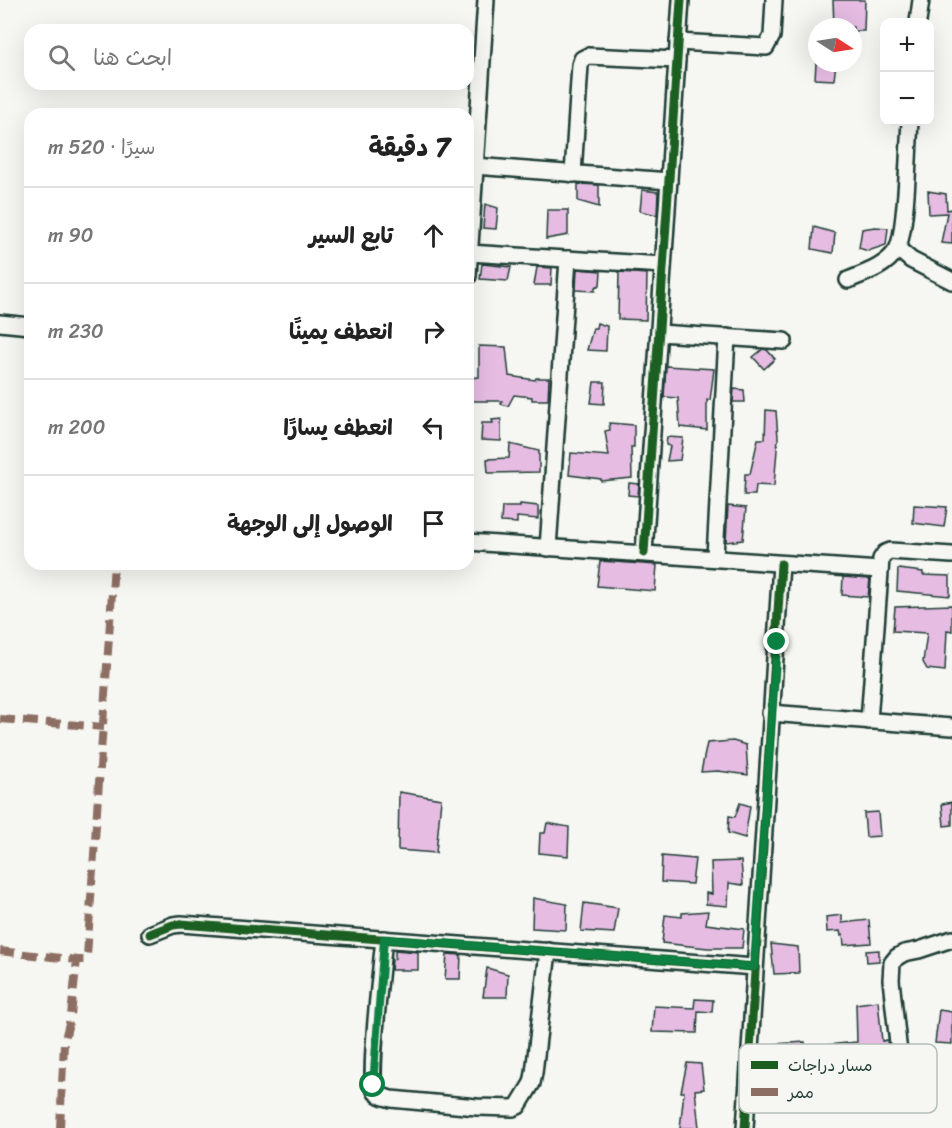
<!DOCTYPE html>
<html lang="ar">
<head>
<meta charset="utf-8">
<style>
	body { margin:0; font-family:Sriracha,"Playpen Sans Arabic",sans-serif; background:#f2f2f2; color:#222; direction:rtl }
	.controls { position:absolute; right:18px; top:18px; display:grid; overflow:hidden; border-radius:12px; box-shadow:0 6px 24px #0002 }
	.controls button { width:54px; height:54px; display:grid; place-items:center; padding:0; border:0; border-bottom:2px solid #e0e0e0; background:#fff; color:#222; font:30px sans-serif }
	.compass { position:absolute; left:808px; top:18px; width:54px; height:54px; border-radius:50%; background:#fff; box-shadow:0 6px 24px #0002; rotate:102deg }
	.stop { position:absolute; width:18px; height:18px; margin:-14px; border:4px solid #0b8043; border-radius:50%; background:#fff }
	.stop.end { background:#0b8043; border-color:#fff; box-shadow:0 2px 6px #0008 }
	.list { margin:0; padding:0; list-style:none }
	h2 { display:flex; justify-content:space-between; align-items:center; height:78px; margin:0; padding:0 24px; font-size:26px }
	h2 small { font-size:20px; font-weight:400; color:#767676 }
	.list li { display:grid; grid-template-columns:39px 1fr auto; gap:18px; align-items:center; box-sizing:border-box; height:96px; padding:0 24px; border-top:2px solid #e0e0e0 }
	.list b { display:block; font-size:22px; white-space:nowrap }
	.list em { font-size:20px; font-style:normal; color:#767676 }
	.icon { flex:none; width:33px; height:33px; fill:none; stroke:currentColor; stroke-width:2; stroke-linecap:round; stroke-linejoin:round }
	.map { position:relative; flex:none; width:952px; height:1128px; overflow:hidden; direction:ltr }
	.search { position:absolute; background:#fff; box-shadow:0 6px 24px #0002; left:24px; top:24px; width:450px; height:66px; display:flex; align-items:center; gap:15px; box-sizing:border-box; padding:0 21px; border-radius:18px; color:#767676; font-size:22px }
	.panel { position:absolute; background:#fff; box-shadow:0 6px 24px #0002; left:24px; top:108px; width:450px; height:462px; border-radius:18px; direction:rtl }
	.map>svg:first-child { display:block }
</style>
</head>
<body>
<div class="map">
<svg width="952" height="1128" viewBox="0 0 952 1128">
	<rect width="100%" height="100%" fill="#f6f6f2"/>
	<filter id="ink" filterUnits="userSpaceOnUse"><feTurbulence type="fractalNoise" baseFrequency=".0167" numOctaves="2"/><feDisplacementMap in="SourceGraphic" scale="12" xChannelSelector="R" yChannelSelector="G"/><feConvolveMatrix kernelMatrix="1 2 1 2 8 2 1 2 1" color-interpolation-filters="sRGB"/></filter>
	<g filter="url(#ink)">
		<g fill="#e6bce3" stroke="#1f3d34" stroke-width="1.5">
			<path d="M833 0H865L864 31H853V27H834Z"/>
			<path d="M816 63H836L834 80 815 79Z"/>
			<path d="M578 184 599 185V207L578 201Z"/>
			<path d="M642 190 658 192 657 215 640 211Z"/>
			<path d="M928 191 946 194 947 210 952 209V244L941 243 947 213 929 214Z"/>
			<path d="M485 204 498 208 496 229 483 228Z"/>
			<path d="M547 210H568V235L546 239Z"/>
			<path d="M814 227 835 233 833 253 812 249Z"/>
			<path d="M875 227 888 228 886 245 868 251 859 248 862 229Z"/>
			<path d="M482 264 511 267 508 281 480 279Z"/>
			<path d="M537 267 552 268 551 285H534Z"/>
			<path d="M577 269 601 271 600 285 595 287V291L576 290Z"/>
			<path d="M619 272 647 274 646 320 618 319Z"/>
			<path d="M597 323 607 326 606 351 587 350 593 328H596Z"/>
			<path d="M479 346 506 347 509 376 535 380 536 378H549L548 400H532V397L514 395 508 406 501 404 502 401H468V378L479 377Z"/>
			<path d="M763 349 767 350 775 359 764 369 753 357Z"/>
			<path d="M666 366 714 369 710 400H707V430L680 427 678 398 664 397Z"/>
			<path d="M594 382H605L604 404 591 403Z"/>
			<path d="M734 389 744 390 745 402H733Z"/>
			<path d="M766 410 776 411 778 438 774 486 756 485 755 495H744L745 474H750L758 439H765Z"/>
			<path d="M501 419V441L481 440 482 423H493L492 420Z"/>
			<path d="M609 423 634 425V447H631L632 478 601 481V479L569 475 571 453 609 456 605 431 610 430Z"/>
			<path d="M667 437 683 438 680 460 667 461 670 446 666 445Z"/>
			<path d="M510 444 539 451V472L488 473 487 459 509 458Z"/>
			<path d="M629 483 639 484 638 496 628 495Z"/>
			<path d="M520 504 538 506V519L517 517V523L501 522 502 507H520Z"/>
			<path d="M914 505 947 507 944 527 913 523Z"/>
			<path d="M728 506 746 508 743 540 726 542Z"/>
			<path d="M600 561 657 565 655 591 597 586Z"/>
			<path d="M898 569 923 572V575L950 576V596L897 591Z"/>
			<path d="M843 577 870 579 868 597 842 595Z"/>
			<path d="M952 605V631L947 630 945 671 927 669 923 662 927 633 893 631 895 607Z"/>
			<path d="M733 741 746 745 748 775 718 771 701 772 707 743Z"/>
			<path d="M399 792 441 799 436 853 398 850Z"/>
			<path d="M952 802V825L944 826 942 804Z"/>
			<path d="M740 803 750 806 745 838 728 833 729 816 735 817Z"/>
			<path d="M878 812 880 836 866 837 864 813Z"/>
			<path d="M547 823 569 827 568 856 539 853 540 833H545Z"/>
			<path d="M662 856 695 859 692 884 661 882Z"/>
			<path d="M741 861 743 885 729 883 728 906 706 904V893L712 894 711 862Z"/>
			<path d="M533 898 567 904 566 930 532 928Z"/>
			<path d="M584 903 618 908 614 933 581 931Z"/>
			<path d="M708 911 706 924 744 929 742 948H708L662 943 665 915 682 917V913Z"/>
			<path d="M842 915V923L869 920 871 943 844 945 843 935 841 936 840 931 827 932 826 917Z"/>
			<path d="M771 944 798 947 799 973 774 974Z"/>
			<path d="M395 950 418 952V970H391L392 960 395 958Z"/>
			<path d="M879 950V961L867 962 866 951Z"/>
			<path d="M447 954 461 955 460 979H445Z"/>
			<path d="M487 968 508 974 507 997H483Z"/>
			<path d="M695 999 713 1000 712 1012 698 1011 697 1033 652 1032 654 1006 694 1008Z"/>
			<path d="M878 1001 882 1041 887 1040 890 1064 873 1066 867 1053 828 1056V1045L857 1042 856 1004Z"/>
			<path d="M939 1010 952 1012V1044L935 1043Z"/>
			<path d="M805 1042 807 1067 786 1075 787 1064H778L775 1044Z"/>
			<path d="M687 1063 701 1064 704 1089 695 1090 699 1128H680L684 1092H681Z"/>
		</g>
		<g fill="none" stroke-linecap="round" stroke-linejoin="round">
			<g stroke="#1f3d34" stroke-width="20">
				<g id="minor">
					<path d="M918 22 921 0"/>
					<path d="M678 42 766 47 772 36 774 0"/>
					<path d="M474 166 669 181"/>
					<path d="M573 174 580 65 582 59 588 56 677 60"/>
					<path d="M898 249 911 260 952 281"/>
					<path d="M469 253 663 265"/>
					<path d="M468 276 486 0"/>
					<path d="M848 280C865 273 885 267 896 251 907 235 908 146 910 122"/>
					<path d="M0 323 30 326"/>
					<path d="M659 333 784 341"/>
					<path d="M468 542 880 570"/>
					<path d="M548 548 568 259"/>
					<path d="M644 553 681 0"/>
					<path d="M715 557 727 337"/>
					<path d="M770 713 952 727"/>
					<path d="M869 721 881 559 885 553 890 551 952 555"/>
					<path d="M150 934 173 925 181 924 755 967"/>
					<path d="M384 939C382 959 368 1081 375 1091 378 1096 385 1097 391 1099L477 1107 513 1108 518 1106 532 1083 534 1073 548 951"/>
					<path d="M747 1096 887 1091 896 1089 901 1081V1071L891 980 892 963 897 957 904 953 919 950 952 939"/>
					<path d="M745 1128 781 564"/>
				</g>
			</g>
			<use href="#minor" stroke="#f6f6f2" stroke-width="15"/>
			<g stroke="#8d6e63" stroke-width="8" stroke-dasharray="15 8" stroke-linecap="butt">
				<path d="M0 719 104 727"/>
				<path d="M0 951 77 960H84L87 956 114 564"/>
				<path d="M60 1128 64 1043 71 1015 77 960"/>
			</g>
			<g stroke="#f6f6f2" stroke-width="13">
				<g id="cycleway">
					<path d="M644 553 681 0"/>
					<path d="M150 934 173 925 181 924 755 967"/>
					<path d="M745 1128 781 564"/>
				</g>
			</g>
			<use href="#cycleway" stroke="#1b5e20" stroke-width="9"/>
		</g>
	</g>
	<g fill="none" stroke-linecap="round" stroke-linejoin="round" filter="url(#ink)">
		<path stroke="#0b8043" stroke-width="8" d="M373 1085 384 939 754 967 777 642"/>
	</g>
	<rect x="739" y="1044" width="198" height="69" rx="9" fill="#f6f6f2" stroke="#b6beb9" stroke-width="1.5"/>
	<rect x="751" y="1061" width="27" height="8" fill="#1b5e20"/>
	<rect x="751" y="1088" width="27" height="8" fill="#8d6e63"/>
	<g font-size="16" fill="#1f3d34">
		<text x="788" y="1071">مسار دراجات</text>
		<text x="788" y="1098">ممر</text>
	</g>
</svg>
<div class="controls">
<button>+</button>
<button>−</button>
</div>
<svg class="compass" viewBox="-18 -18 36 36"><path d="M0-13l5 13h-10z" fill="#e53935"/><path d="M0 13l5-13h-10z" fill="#767676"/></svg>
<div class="stop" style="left:373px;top:1085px"></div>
<div class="stop end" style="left:777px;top:642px"></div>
<div class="search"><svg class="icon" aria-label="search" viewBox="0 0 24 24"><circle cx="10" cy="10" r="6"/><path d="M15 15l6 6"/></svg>ابحث هنا</div>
<section class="panel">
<h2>7 دقيقة<small>سيرًا · 520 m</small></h2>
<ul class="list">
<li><svg class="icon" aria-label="ahead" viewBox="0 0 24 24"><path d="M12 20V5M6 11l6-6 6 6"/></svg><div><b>تابع السير</b></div><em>90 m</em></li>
<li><svg class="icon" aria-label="right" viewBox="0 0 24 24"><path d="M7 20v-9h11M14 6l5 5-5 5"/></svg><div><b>انعطف يمينًا</b></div><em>230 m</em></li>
<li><svg class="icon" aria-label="left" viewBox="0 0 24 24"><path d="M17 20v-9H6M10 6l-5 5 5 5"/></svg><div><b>انعطف يسارًا</b></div><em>200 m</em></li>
<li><svg class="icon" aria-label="arrive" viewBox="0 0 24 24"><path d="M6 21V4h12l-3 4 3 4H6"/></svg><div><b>الوصول إلى الوجهة</b></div></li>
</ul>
</section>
</div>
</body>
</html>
